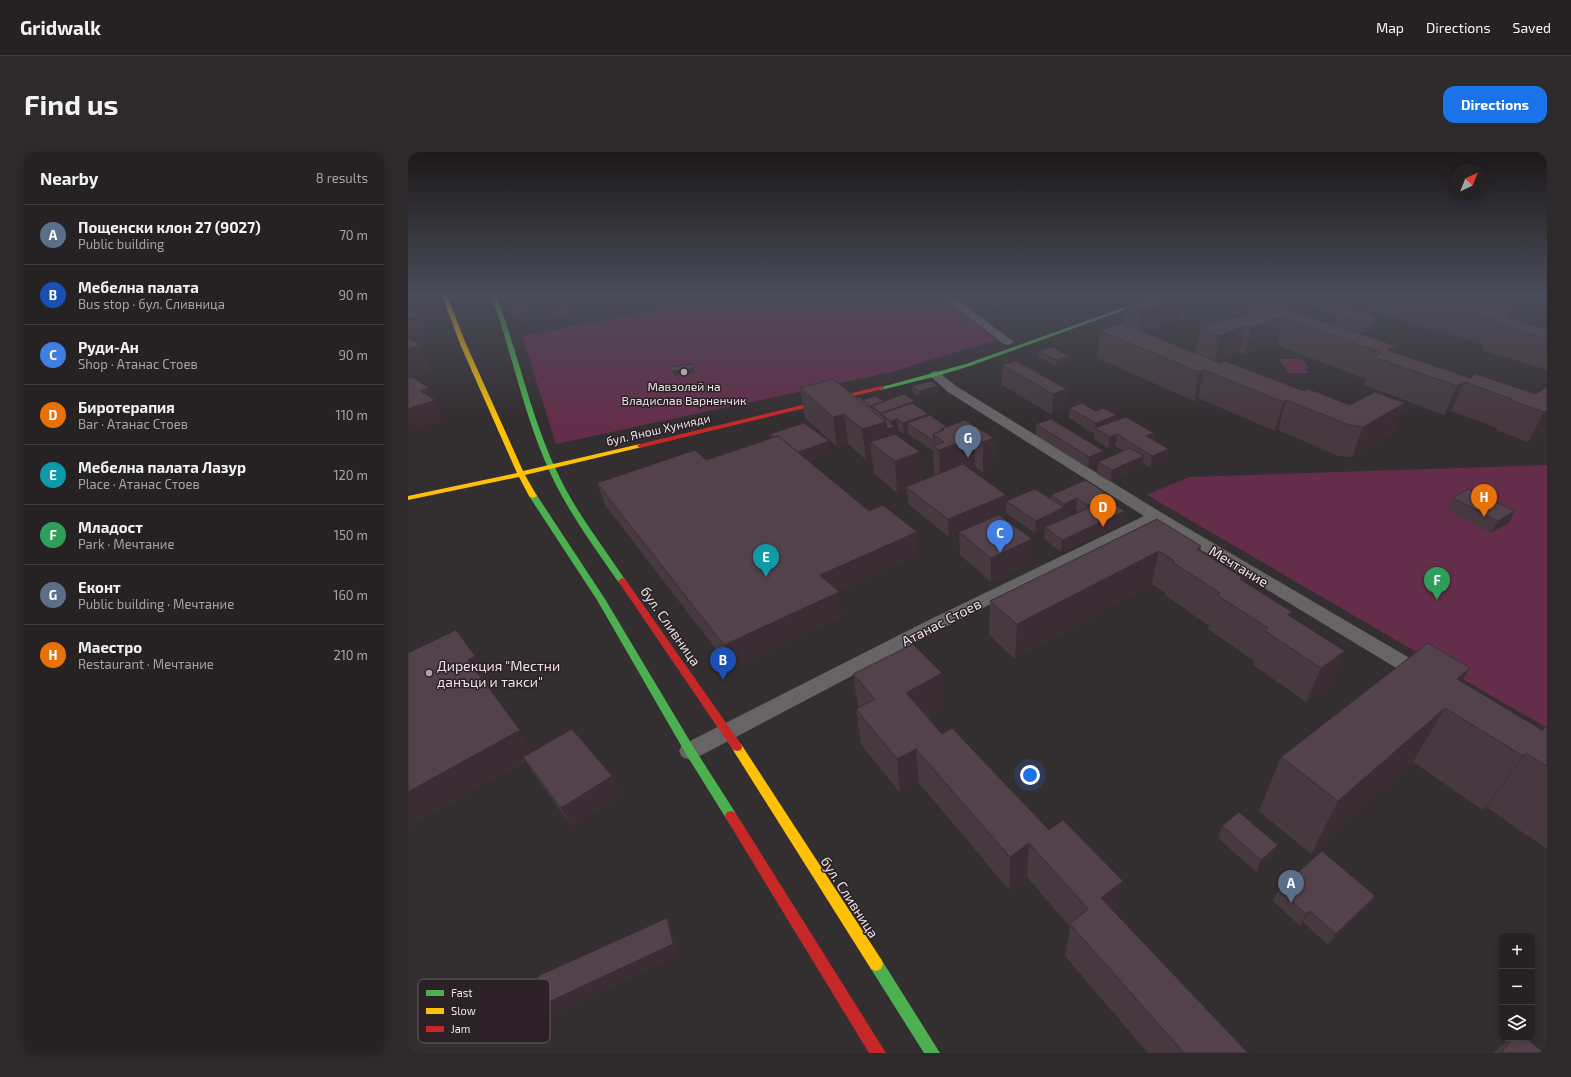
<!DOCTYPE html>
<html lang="en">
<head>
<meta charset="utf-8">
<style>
	body { margin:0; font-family:"Exo 2",sans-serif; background:#2e2a2c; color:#f1f3f6 }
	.controls { position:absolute; right:12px; bottom:12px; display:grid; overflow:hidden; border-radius:8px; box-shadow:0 2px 10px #0003 }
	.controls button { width:36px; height:36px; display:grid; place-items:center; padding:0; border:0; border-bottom:1px solid #423f41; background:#262224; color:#f1f3f6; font:20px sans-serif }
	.compass { position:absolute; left:1043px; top:12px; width:36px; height:36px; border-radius:50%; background:#262224; box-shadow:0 2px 10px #0003; rotate:43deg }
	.you { position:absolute; left:622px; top:623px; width:14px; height:14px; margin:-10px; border:3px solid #fff; border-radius:50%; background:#1a73e8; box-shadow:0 0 0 6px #1a73e833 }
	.badge { display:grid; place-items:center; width:26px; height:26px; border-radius:50%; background:#1a73e8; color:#fff; font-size:13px; font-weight:700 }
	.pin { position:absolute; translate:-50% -33px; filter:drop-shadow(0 1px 2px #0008) }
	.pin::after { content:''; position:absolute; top:21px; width:14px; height:12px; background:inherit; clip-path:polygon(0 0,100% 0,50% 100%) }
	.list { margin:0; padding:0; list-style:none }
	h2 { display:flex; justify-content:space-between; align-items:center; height:52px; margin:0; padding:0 16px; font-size:17px }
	h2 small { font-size:13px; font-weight:400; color:#a4a4a6 }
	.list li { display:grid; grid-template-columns:26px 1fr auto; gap:12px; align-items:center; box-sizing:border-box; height:60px; padding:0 16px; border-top:1px solid #423f41 }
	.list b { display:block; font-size:15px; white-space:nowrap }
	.list p { margin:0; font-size:13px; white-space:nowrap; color:#a4a4a6 }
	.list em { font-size:13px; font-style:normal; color:#a4a4a6 }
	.icon { flex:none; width:22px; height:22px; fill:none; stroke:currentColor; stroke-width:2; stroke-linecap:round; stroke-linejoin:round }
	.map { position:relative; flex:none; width:1139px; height:901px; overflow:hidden; border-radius:12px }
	header { display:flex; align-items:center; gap:24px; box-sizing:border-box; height:56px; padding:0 20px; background:#262224; border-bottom:1px solid #423f41 }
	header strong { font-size:19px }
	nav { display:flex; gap:22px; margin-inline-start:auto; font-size:14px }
	.intro { display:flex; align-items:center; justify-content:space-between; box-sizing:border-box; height:96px; padding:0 24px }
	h1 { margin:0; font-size:28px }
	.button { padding:10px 18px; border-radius:12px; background:#1a73e8; color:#fff; font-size:14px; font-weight:700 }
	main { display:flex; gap:24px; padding:0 24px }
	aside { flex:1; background:#262224; border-radius:12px; box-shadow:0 2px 10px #0003 }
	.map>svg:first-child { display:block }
</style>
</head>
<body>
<header>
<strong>Gridwalk</strong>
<nav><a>Map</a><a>Directions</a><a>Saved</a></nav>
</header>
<div class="intro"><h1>Find us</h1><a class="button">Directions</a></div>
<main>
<aside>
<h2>Nearby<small>8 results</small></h2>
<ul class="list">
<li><span class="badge" style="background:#5c6f8a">A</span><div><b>Пощенски клон 27 (9027)</b><p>Public building</p></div><em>70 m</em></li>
<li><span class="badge" style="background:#1a4fb4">B</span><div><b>Мебелна палата</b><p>Bus stop · бул. Сливница</p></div><em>90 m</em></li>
<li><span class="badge" style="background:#3f7fe0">C</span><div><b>Руди-Ан</b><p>Shop · Атанас Стоев</p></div><em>90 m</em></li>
<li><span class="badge" style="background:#e8710a">D</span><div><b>Биротерапия</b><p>Bar · Атанас Стоев</p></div><em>110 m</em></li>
<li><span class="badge" style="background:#0f9aa8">E</span><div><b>Мебелна палата Лазур</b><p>Place · Атанас Стоев</p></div><em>120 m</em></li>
<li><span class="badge" style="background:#2e9e5b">F</span><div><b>Младост</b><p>Park · Мечтание</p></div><em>150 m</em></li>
<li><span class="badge" style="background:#5c6f8a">G</span><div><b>Еконт</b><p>Public building · Мечтание</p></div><em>160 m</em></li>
<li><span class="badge" style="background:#e8710a">H</span><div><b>Маестро</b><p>Restaurant · Мечтание</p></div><em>210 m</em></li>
</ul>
</aside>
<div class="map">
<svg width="1139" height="901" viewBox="0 0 1139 901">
	<rect width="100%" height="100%" fill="#332e30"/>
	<g fill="#642e4a">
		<path d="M323 143H530L589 188 483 220 148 292 114 184Z"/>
		<path d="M871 207H894L901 216 897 217 901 221H881Z"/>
		<path d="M1139 313V576L739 343 781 325Z"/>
	</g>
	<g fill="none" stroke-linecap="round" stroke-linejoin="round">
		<g fill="#676466" fill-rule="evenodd">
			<path d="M531 143H543L606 190 600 193 596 192Z"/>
			<path d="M527 219 531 220 548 234 754 361 1022 518 1025 523 1022 528 1015 530 1008 528 747 370 533 477 290 605 282 608 274 605 271 599 274 593 519 469 736 364 540 240 521 223 523 220Z"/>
		</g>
		<g fill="#4caf50" fill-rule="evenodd">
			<path d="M83 143H88C111 203 123 267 151 324 169 362 195 394 218 429L217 431H211C184 392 155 353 137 309 114 255 103 198 83 143Z"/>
			<path d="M751 143H758L562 214 529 224 473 238 470 236 558 212Z"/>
			<path d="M122 342H128L197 447 286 596 327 660 329 664 327 668 323 669 319 668 278 602 189 448 121 344Z"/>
			<path d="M468 805 473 807 532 901H516L463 817 461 812 463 807Z"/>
		</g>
		<g fill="#ffc107" fill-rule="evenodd">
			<path d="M34 143H39L58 192 115 319 232 292 234 293V295L117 323 129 344 125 346 121 344 111 325 0 348V344L109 321 52 192Z"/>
			<path d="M329 591 333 592 473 807 475 812 473 817 468 819 463 817 325 598 324 595 325 592Z"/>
		</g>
		<g fill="#c62828" fill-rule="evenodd">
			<path d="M473 234 476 236 475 237 232 296 229 294 232 292Z"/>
			<path d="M214 426 217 427 333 592 334 595 333 598 329 599 325 598 210 429Z"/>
			<path d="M323 659 327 660 478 901H461L319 668 317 664 319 660Z"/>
		</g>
	</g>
	<g fill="#473940" fill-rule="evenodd">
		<path d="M103 143H125L129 153 123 154 127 157 130 166 116 170 102 162 98 153 106 151Z"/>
		<path d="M574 143H618V149L597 154 581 153V150H575Z"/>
		<path d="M738 143H800L797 161 775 169 771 167 755 173 754 176 739 182 787 201 792 176 822 168 845 161 835 157 837 148 865 152 882 155V157H884L883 159 930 174 927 170 929 163 870 144V143H1033L1076 156 1078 152H1075L1079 143H1120L1111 162 1102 166 1139 177V218L1074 198 1075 193 956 156 951 158 968 168 965 177 958 180H947L988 194 986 200 1062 226 1128 242 1139 235V277L1120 290 1088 278 1089 276 1043 259 1036 263 956 233 958 227 868 193 859 194 837 203 831 201 809 210 985 281 944 305 930 304 870 278 867 279 790 246 786 249 689 206 692 179 715 172 717 152 738 145Z"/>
		<path d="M806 143H844V144L824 151 806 144Z"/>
		<path d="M167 159 168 164 151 169 144 165 142 160Z"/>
		<path d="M630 200 661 209 648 213 630 205Z"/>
		<path d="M594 213 659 237 658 258 644 263 594 233Z"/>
		<path d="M504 234H530V240L511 245 504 239Z"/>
		<path d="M392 236 448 246 455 248 476 249H507V253L520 262V264L539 275 586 286 585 317 575 321 567 315 562 317 598 360 589 364 623 411 583 430 552 403 551 380 541 385 500 352 499 337 489 341 466 321 464 305 458 308 440 292 429 295 397 266ZM490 278 496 282 500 280V282L525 299 526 324 514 329 512 300 488 282V279Z"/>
		<path d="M661 256 687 259 709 263 708 269 746 281 745 288 759 308 742 315 735 311 734 315 703 330 689 322 690 312 680 316 628 283V272L695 308 716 299 707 294 700 296 686 287V282L661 266Z"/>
		<path d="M362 282 422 300 400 309 510 403 430 440 434 464 323 517 197 353 189 331 298 308 363 286Z"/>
		<path d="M643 343 700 348 717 359 715 371 653 400 636 387 637 376 627 381 598 361V349L643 347ZM668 358 671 360 655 367 656 363Z"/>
		<path d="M1045 346 1107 359 1101 371 1083 381 1039 358Z"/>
		<path d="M749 367 792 398 835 426 834 429 883 465 937 499 922 533 898 550 845 513 846 509 800 477 801 474 757 443 758 441 744 432 607 507 581 483 582 449Z"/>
		<path d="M0 501 67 504 82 528 77 531 125 600 204 624 213 643 164 675 127 624 117 608 0 675Z"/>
		<path d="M534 521 535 556 520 565 534 582 707 761 840 901H740L657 804 662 775 619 725 601 738 511 631 492 641 453 592 448 557 450 556 445 522Z"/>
		<path d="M1054 530 1134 578 1139 574V697L1078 655 1075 658 1005 610 903 702 851 659 873 605Z"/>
		<path d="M814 674 864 705 848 720 810 686Z"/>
		<path d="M871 737 967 744 959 756 920 793 895 770 892 774 865 749Z"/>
		<path d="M1102 886H1118L1136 901H1085Z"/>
	</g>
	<g fill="#3a2e34">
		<path d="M456 143H468L456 145Z"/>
		<path d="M597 143H618V149L597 154Z"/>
		<path d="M771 143H775L771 167 755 173 754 176 730 185 734 159 754 149Z"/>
		<path d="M780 143H800L797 161 775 169Z"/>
		<path d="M826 143H844V144L824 151Z"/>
		<path d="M941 143H960L956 156 935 165Z"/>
		<path d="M1106 143H1120L1111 162 1099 168 1097 165 1098 164 1107 144Z"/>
		<path d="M126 144 129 153 114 157 111 147Z"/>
		<path d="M882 155 880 164 874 166 868 193 859 194 837 203 843 176 871 159Z"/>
		<path d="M127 157 130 166 116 170 112 161Z"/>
		<path d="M167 159 168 164 151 169 149 164Z"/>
		<path d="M12 164 25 190 12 194 25 221 0 229V167Z"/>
		<path d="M968 168 965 177 958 180 962 170Z"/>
		<path d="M837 174 831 201 806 211 812 184Z"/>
		<path d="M988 194 982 210 979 198Z"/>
		<path d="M661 204V209L648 213V208Z"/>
		<path d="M286 216 287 221 266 224 264 219Z"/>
		<path d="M796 218 790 246 786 249 791 220Z"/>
		<path d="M1056 230 1043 259 1036 263 1049 234Z"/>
		<path d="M530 234V240L511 245V239Z"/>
		<path d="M21 236 37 269 0 282V257L12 239Z"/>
		<path d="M659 237 658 258 644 263 645 242Z"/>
		<path d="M878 248 870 278 867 279 875 250Z"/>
		<path d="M507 249V260L473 262 474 271 478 270 484 276 483 269 489 267 490 278 488 279V286L462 290 464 305 458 308 454 277 474 271 473 261Z"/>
		<path d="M997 251 985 281 944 305 955 275Z"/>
		<path d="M1139 258V277L1120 290 1136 260Z"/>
		<path d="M436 262 440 292 429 295 425 265Z"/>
		<path d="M520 262V273L499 271 500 280 496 282 495 271Z"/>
		<path d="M709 263 708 274 687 277 688 271Z"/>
		<path d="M746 281 744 292 738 284Z"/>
		<path d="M709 282 707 294 700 296 702 285Z"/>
		<path d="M567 285V315L532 329 531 298Z"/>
		<path d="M586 286 585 317 575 321V290Z"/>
		<path d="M421 289 422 300 388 313 386 302Z"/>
		<path d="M761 297 759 308 742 315 744 304Z"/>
		<path d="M696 299 695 310H690V312L680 316 681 305Z"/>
		<path d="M512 300 514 331 498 335 499 337 489 341 487 309Z"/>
		<path d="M736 304 734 315 703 330 704 318Z"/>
		<path d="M598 343V360L541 385 540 367Z"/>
		<path d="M700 343 699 355 678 365 679 353Z"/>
		<path d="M669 346 668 358 656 363 655 367 637 375V376L627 381 628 369 656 356V352Z"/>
		<path d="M717 359 715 371 653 400 654 388Z"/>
		<path d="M1107 359 1101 371 1083 381 1090 369Z"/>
		<path d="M509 380 510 403 416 447 412 423Z"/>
		<path d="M624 387 623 411 583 430V406Z"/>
		<path d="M793 394 786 424 789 397Z"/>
		<path d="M751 399 744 432 607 507 609 472Z"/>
		<path d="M431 440 434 464 323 517 316 493Z"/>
		<path d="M937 499 922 533 898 550 913 516Z"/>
		<path d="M67 504 82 528 75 532 60 508Z"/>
		<path d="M1062 516 1038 556H1037L1005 610 903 702 930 649 1049 527Z"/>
		<path d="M534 521 535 556 501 576 498 541Z"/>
		<path d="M112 578 126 602 0 675V640Z"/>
		<path d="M508 597 511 631 492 641 489 607Z"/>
		<path d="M1118 601 1078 655 1075 658 1115 604Z"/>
		<path d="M204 624 213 643 164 675 153 656Z"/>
		<path d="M621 691 619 725 601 738 602 705Z"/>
		<path d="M870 693 864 705 848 720 853 708Z"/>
		<path d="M715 729 707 761 693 746Z"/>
		<path d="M967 744 959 756 920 793 928 782Z"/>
		<path d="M902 759 895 770 892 774 898 762Z"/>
		<path d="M259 766 265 778 272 804 143 864 134 853Z"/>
	</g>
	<g fill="#53424b" stroke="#3a2e34">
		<path d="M105 143H125L126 144 111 147Z"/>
		<path d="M739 143H771L754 149 758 150 734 159 717 152 742 144Z"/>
		<path d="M1007 143H1033L1101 163 1097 165 1139 177V187L1085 171 1091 168Z"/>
		<path d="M846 145 865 152 868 150 882 155 880 156 869 152 860 156 837 148Z"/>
		<path d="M113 149 127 157 112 161 98 153Z"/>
		<path d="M869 152 884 157 882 158 988 194 979 198 1062 226 1068 222 1128 242 1139 235V258L1136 260 1102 248 1104 247 1056 230 1049 234 966 205 974 201 875 166 866 167 843 176 837 174 812 184 792 176 817 167 822 168Z"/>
		<path d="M159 155 167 159 149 164 142 160Z"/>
		<path d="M937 157 950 158 965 163 968 168 962 170H949L934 165 930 161Z"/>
		<path d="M0 158 12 164 0 167Z"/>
		<path d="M713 171 812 211 817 209 896 239 900 237 942 253 967 240 997 251 955 275 941 273 878 248 875 250 796 218 791 220 692 179Z"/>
		<path d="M0 186 12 193 0 197Z"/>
		<path d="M643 195 661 204 648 208 630 200Z"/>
		<path d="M608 209 659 237 645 242 594 213Z"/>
		<path d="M285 212 286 216 264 219 263 215Z"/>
		<path d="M4 225 21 236 12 239 27 248 0 257V226Z"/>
		<path d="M425 227 478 270 454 277 436 262 425 265 392 236Z"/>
		<path d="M523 229 530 234 511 239 504 234Z"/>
		<path d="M496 242 507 249 473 261 463 254Z"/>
		<path d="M467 244 476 249 463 254V255L455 248Z"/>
		<path d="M451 245 487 275 479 277 478 270 448 246Z"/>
		<path d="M504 251 520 262 495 271 489 267 483 269 473 262Z"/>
		<path d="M674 251 687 259 695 256 709 263 688 271 661 256Z"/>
		<path d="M522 263 539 275 533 277V279L525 282 526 289 499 271Z"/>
		<path d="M718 265 746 281 738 284 761 297 744 304 709 282 702 285 687 276Z"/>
		<path d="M643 267 696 299 681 305 628 272Z"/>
		<path d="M557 268 586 286 575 290 567 285 531 298 525 294 536 290 525 282 536 278 533 277Z"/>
		<path d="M396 271 421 289 390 300 370 284 366 285 362 282Z"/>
		<path d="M487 282 512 300 487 309 462 290Z"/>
		<path d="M370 284 461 359 475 353 509 380 412 423 431 440 316 493 189 331 287 298 298 308Z"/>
		<path d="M722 296 736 304 704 318 690 310Z"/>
		<path d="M555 312 598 343 540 367 498 335Z"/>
		<path d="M678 328 700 343 679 353 669 346 656 352 643 343Z"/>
		<path d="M627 337 656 355 628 369 598 349Z"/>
		<path d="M1060 337 1107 359 1090 369 1045 346Z"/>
		<path d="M699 348 717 359 654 388 637 375Z"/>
		<path d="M591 363 624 387 583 406 551 380Z"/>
		<path d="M749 367 793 394 789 397 835 426 832 427 884 460 880 463 937 499 913 516 857 479 860 476 809 443 812 441 764 410 766 409 751 399 609 472 582 449Z"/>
		<path d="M48 478 67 504 60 508 112 578 0 640V501Z"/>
		<path d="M1020 491 1062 516 1049 527 1134 578 1139 574V614L1118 601 1115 604 1037 556 930 649 873 605Z"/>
		<path d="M505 492 534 521 498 541 534 582 544 576 641 678 655 668 715 729 693 746 840 901H776L662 772 680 757 621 691 602 705 508 597 489 607 448 557 467 547 445 522Z"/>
		<path d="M164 577 204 624 153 656 115 605Z"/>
		<path d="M831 660 870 693 853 708 814 674Z"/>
		<path d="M914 699 967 744 928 782 902 759 898 762 871 737Z"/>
		<path d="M259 766 265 792 134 853 130 824Z"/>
		<path d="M1105 886H1118L1136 901H1093Z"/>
	</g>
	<linearGradient id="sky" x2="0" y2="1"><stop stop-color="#1c191a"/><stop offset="0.53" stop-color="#4a4c59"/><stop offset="1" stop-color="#4a4c59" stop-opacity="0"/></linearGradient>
	<rect width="1139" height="269" fill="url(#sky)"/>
	<g fill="#aba4a7" stroke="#2c2126" stroke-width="1.5">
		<circle cx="276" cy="220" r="4"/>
		<circle cx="21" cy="521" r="4"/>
	</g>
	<g text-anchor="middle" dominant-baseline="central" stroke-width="3" stroke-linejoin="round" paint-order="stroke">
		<g font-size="12" fill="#ebe3e7" stroke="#2c2126">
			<text x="276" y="234">Мавзолей на<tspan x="276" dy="14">Владислав Варненчик</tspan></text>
		</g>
		<g font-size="12" fill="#ebe3e7" stroke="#2c2126">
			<text transform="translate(250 277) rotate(-13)">бул. Янош Хунияди</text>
		</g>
		<g font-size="14" fill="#ebe3e7" stroke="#2c2126">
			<text transform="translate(831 414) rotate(31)">Мечтание</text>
			<text transform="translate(533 470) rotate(-27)">Атанас Стоев</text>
			<text transform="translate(263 474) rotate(55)">бул. Сливница</text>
			<text transform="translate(442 745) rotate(57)">бул. Сливница</text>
		</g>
		<g font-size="14" fill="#ebe3e7" stroke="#2c2126" text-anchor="start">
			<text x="29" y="513">Дирекция "Местни<tspan x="29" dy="16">данъци и такси"</tspan></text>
		</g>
	</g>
	<rect x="10" y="827" width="132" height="64" rx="6" fill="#2c2126" stroke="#655b60" stroke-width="1"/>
	<rect x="18" y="838" width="18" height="6" fill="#4caf50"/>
	<rect x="18" y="856" width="18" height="6" fill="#ffc107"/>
	<rect x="18" y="874" width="18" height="6" fill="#c62828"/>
	<g font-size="11" fill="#ebe3e7">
		<text x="43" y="845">Fast</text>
		<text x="43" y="863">Slow</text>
		<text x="43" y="881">Jam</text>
	</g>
</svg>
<div class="controls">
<button>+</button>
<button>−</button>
<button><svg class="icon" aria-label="layers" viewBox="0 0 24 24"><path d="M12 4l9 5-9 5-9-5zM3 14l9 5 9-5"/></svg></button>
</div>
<svg class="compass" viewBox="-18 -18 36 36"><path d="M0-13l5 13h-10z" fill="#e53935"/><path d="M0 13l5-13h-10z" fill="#a4a4a6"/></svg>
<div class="you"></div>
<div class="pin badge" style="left:883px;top:751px;background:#5c6f8a">A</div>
<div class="pin badge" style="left:315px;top:528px;background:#1a4fb4">B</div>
<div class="pin badge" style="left:592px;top:401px;background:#3f7fe0">C</div>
<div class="pin badge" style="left:695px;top:375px;background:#e8710a">D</div>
<div class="pin badge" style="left:358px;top:425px;background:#0f9aa8">E</div>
<div class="pin badge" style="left:1029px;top:448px;background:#2e9e5b">F</div>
<div class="pin badge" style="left:560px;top:306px;background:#5c6f8a">G</div>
<div class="pin badge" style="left:1076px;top:365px;background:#e8710a">H</div>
</div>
</main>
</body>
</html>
